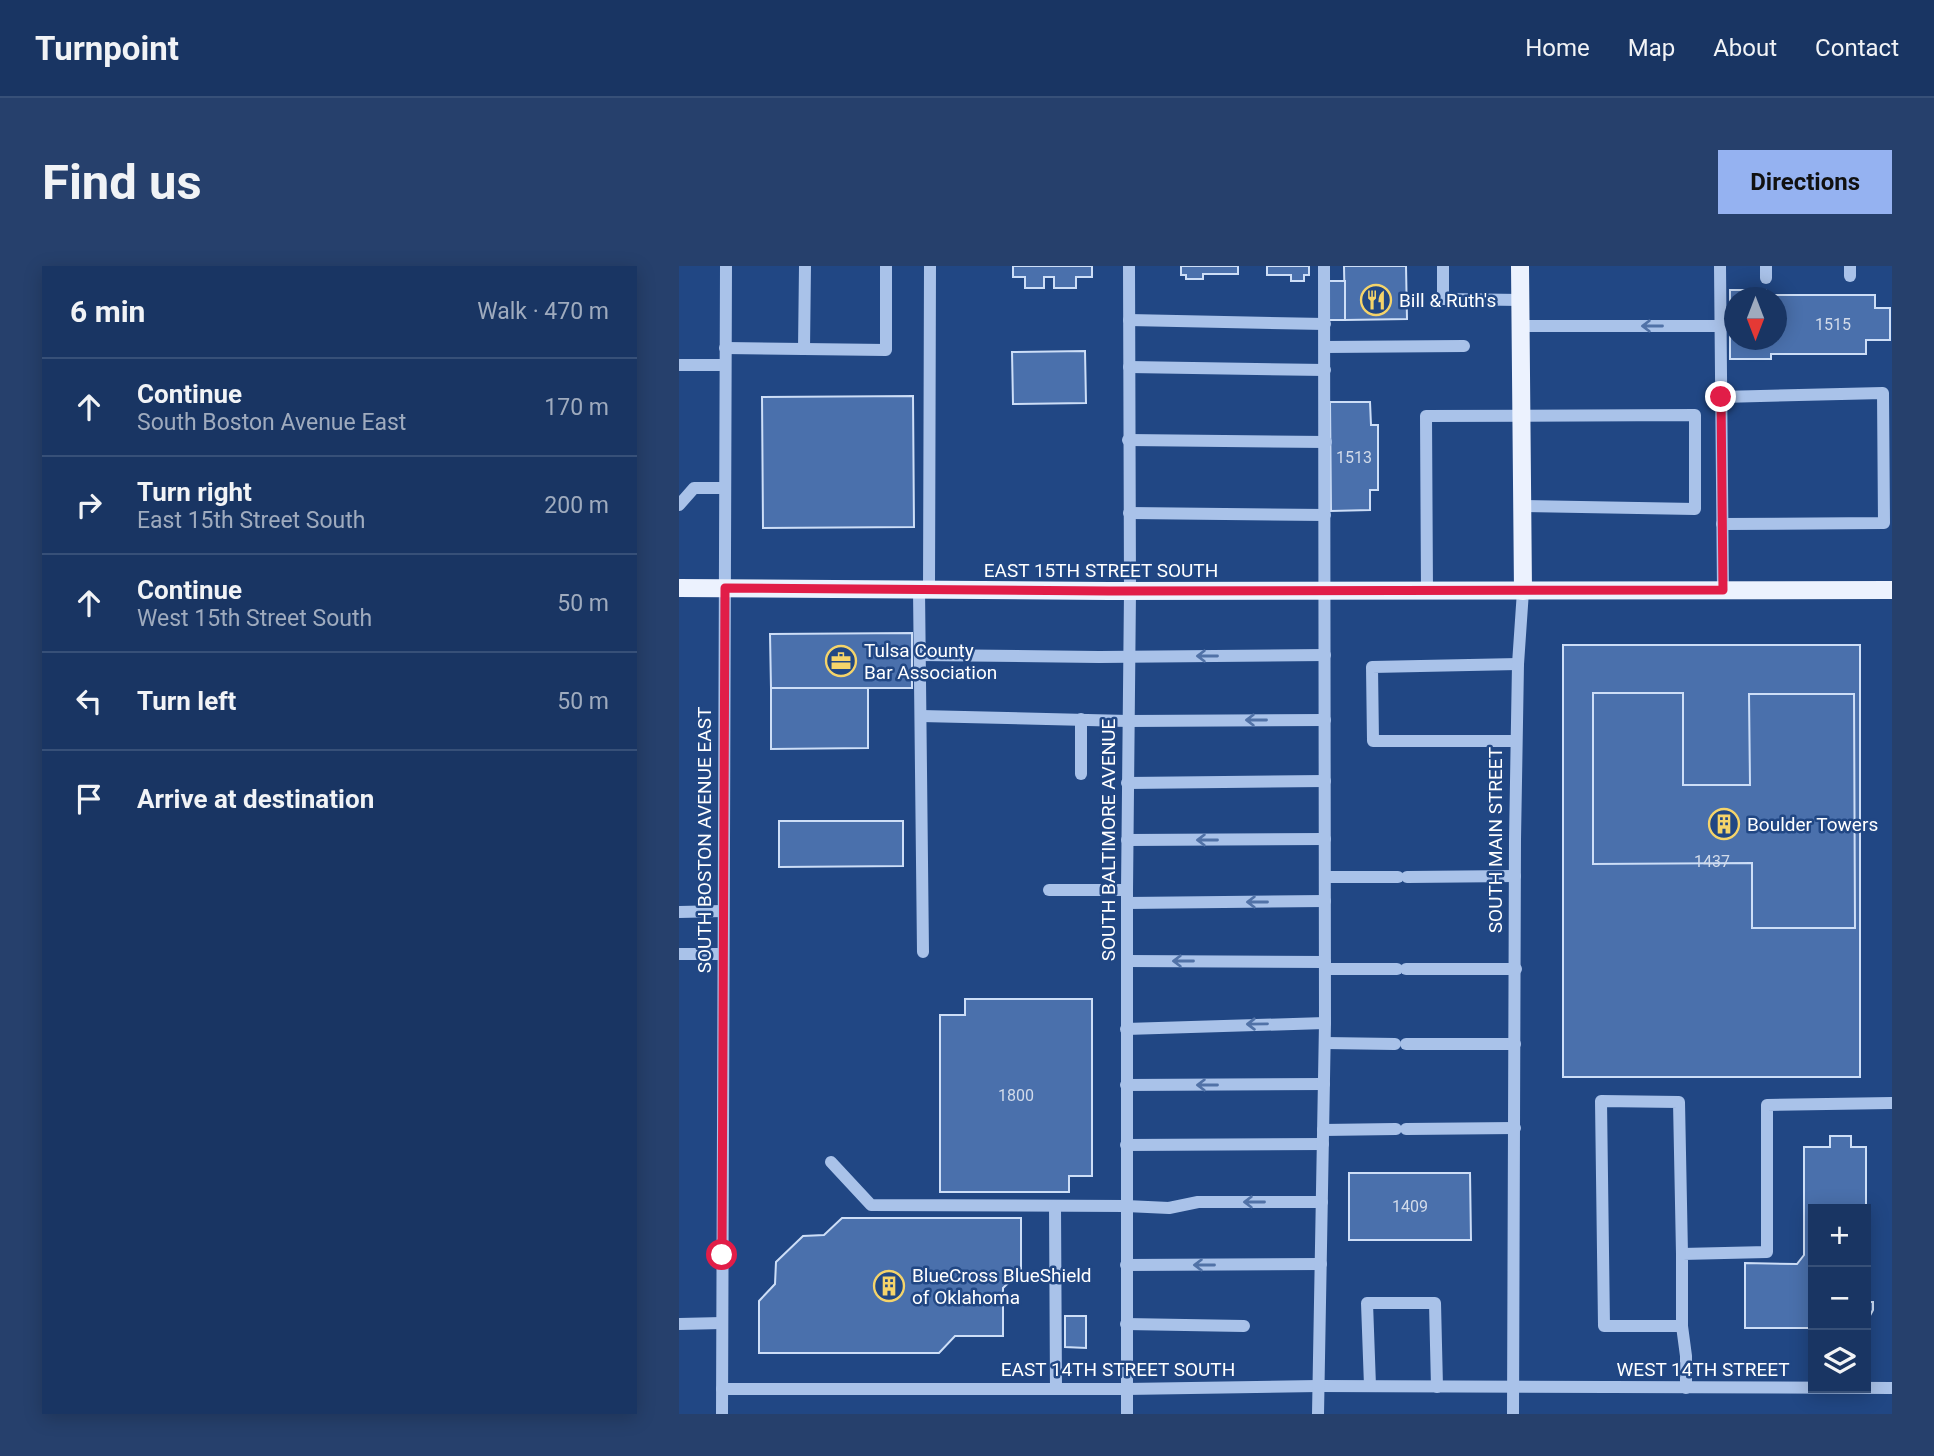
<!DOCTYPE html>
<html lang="en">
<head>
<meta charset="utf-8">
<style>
	body { margin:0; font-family:Roboto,sans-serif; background:#26406c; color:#f1f3f6 }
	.controls { position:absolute; right:21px; bottom:21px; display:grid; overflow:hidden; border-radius:0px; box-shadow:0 4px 18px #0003 }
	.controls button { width:63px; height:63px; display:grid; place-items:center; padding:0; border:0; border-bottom:2px solid #375078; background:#193563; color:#f1f3f6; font:35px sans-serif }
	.compass { position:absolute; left:1045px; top:21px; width:63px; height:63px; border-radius:50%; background:#193563; box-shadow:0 4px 18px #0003; rotate:180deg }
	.stop { position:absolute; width:21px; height:21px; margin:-16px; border:5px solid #e11d48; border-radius:50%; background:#fff }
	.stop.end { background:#e11d48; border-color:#fff; box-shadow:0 2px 7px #0008 }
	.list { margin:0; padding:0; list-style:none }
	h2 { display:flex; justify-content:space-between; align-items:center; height:91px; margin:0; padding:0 28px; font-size:30px }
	h2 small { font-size:23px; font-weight:400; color:#9fabbe }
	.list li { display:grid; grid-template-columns:46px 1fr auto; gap:21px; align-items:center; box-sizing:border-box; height:98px; padding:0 28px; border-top:2px solid #375078 }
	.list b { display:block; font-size:26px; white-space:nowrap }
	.list p { margin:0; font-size:23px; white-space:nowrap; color:#9fabbe }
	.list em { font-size:23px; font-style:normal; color:#9fabbe }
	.icon { flex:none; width:38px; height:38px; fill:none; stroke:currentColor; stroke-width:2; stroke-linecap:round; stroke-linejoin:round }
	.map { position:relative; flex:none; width:1213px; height:1148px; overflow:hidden; border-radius:0px }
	header { display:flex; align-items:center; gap:42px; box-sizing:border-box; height:98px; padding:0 35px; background:#193563; border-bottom:2px solid #375078 }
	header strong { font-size:33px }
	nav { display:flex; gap:38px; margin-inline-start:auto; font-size:24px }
	.intro { display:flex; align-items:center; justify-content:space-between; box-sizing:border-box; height:168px; padding:0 42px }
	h1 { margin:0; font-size:49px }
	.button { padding:18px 32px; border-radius:0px; background:#95b2f1; color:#111; font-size:24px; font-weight:700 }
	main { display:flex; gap:42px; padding:0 42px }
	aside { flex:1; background:#193563; border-radius:0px; box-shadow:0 4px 18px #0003 }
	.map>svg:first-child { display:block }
</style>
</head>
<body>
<header>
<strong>Turnpoint</strong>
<nav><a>Home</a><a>Map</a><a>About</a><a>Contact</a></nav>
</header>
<div class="intro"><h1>Find us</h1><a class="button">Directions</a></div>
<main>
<aside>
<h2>6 min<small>Walk · 470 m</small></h2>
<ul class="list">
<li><svg class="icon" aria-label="ahead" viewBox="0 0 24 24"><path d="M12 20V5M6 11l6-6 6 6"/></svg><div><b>Continue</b><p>South Boston Avenue East</p></div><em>170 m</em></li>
<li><svg class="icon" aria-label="right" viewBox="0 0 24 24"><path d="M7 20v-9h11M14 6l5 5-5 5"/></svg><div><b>Turn right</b><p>East 15th Street South</p></div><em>200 m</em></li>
<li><svg class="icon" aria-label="ahead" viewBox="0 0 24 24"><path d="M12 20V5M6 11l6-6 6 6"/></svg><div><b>Continue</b><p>West 15th Street South</p></div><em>50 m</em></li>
<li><svg class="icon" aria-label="left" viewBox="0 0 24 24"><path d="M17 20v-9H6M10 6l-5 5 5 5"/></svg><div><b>Turn left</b></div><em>50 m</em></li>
<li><svg class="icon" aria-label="arrive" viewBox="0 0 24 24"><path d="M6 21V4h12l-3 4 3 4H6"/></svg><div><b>Arrive at destination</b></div></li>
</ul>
</aside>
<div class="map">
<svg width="1213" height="1148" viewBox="0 0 1213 1148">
	<rect width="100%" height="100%" fill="#214784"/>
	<g fill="#4a70ac" stroke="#cddef7" stroke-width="2" fill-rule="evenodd">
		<path d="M334 0H413V11H397V22H375V11H365V22H346V11H334Z"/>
		<path d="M502 0H559V8H524V13H507V9H502Z"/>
		<path d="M588 0H630V9H625V15H612V9H588Z"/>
		<path d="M665 0H727L728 53 666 54Z"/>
		<rect x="650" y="15" width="16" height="39"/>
		<path d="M1051 24H1087V29H1196V42H1211V74H1187V88H1092V93H1051ZM1056 32H1098V74H1056Z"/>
		<path d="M406 85 407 137 334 138 333 86Z"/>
		<path d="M234 130 235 261 84 262 83 131Z"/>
		<path d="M651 136H691L692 159H699V224H691V244L652 245Z"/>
		<path d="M233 367V422H92L91 368Z"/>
		<rect x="884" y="379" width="297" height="432"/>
		<path d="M92 422H189V482L92 483Z"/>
		<path d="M914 427H1004V519H1071L1070 428H1175L1176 662H1073V597L914 598Z"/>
		<path d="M100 555H224V600L100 601Z"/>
		<path d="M286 733H413V910H390V926H261V749H286Z"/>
		<path d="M1151 870H1172V881H1187V1036H1194V1044L1187 1057V943H1134V1062H1066V997L1118 998 1125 989V881H1151Z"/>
		<path d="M670 907H791L792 974H670Z"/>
		<path d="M163 952H342V1005L324 1022V1070H276L260 1087H80V1035L96 1018 97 996 124 970 145 969Z"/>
		<path d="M386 1050H407V1082L386 1081Z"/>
	</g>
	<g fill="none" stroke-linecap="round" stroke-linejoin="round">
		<g stroke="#a9c2e9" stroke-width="12">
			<path d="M764 0V33L842 34"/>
			<path d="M1041 0 1044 324"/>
			<path d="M1171 0V10"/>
			<path d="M1087 12V0"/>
			<path d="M450 54 646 58"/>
			<path d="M842 60H1042"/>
			<path d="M646 81 785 80"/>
			<path d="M46 82 207 84V0"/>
			<path d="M125 83 126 0"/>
			<path d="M0 99H46"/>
			<path d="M450 101 646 104"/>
			<path d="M1042 131 1204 127 1205 257 1043 258"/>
			<path d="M449 174 647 176"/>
			<path d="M0 239 15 222H46"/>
			<path d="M450 247 646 249"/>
			<path d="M240 324 244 686"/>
			<path d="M250 324 251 0"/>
			<path d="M748 325 747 150 1016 149V243L844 240"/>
			<path d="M241 389 420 391 646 389"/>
			<path d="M242 450 449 455 646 454"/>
			<path d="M402 453V508"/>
			<path d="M837 475H694L693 401 839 398"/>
			<path d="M448 517 646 515"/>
			<path d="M448 574 646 573"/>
			<path d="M646 611H719"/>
			<path d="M728 611 836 610"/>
			<path d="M370 624H448"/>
			<path d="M448 637 646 635"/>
			<path d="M0 646 44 645"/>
			<path d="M0 688H44"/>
			<path d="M448 695 646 696"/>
			<path d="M646 703H718"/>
			<path d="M727 703H837"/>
			<path d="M447 763 646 757"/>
			<path d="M646 777 716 778"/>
			<path d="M727 778H836"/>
			<path d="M447 819 645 818"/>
			<path d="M727 863 836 862"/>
			<path d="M644 864 717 863"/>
			<path d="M447 879 644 878"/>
			<path d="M152 896 192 939 447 940 490 942 519 936H643"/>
			<path d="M376 940 377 1123"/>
			<path d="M1003 988 1000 836 922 835 925 1060H1003"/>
			<path d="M447 999 642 998"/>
			<path d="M0 1058 43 1057"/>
			<path d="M447 1058 565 1060"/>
			<path d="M691 1120 688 1037H756L758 1121"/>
			<path d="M1007 1122V1090L1003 1060V988L1088 986V839L1213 837"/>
			<path d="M43 1123H447L639 1120 1213 1122"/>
			<path d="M43 1148 47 0"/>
			<path d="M448 1148V624L451 325 450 0"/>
			<path d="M639 1148 646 757 645 0"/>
			<path d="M834 1148 836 574 839 398 844 325"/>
		</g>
		<g stroke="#ecf2fe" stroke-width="18">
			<path d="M841 0 844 325"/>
			<path d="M0 322 430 325 1213 324"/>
		</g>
	</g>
	<defs><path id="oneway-shaft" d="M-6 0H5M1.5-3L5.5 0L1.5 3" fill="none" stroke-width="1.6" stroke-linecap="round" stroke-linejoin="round" transform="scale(1.75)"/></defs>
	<g stroke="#5172a7">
		<use href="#oneway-shaft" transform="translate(973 60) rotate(180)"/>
		<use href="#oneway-shaft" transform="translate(528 390) rotate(180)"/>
		<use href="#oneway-shaft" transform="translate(577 454) rotate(180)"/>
		<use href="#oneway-shaft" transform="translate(528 574) rotate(180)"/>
		<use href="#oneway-shaft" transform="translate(578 636) rotate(180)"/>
		<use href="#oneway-shaft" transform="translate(504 695) rotate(-180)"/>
		<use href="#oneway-shaft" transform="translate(578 758) rotate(179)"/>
		<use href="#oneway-shaft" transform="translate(528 819) rotate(180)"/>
		<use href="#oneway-shaft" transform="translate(575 936) rotate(180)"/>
		<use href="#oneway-shaft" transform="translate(525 999) rotate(180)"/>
	</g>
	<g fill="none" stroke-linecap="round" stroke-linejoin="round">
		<path stroke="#e11d48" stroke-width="9" d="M43 989 46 322 430 325 1044 324 1042 131"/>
	</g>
	<defs>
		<g id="restaurant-ring" transform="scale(1.575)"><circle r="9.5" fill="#214784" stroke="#f5d46a" stroke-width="1.5"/><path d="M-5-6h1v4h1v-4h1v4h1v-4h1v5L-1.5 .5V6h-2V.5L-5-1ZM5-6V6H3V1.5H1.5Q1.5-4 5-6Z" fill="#f5d46a"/></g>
		<g id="office-ring" transform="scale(1.575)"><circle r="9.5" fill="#214784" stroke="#f5d46a" stroke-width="1.5"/><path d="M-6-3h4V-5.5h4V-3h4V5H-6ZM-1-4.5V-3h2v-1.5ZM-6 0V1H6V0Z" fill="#f5d46a"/></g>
		<g id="building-ring" transform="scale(1.575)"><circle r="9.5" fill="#214784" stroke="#f5d46a" stroke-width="1.5"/><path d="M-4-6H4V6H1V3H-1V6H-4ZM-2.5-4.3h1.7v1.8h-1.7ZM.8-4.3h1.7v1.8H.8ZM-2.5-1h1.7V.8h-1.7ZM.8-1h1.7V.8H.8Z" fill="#f5d46a"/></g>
	</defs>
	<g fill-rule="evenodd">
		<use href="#restaurant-ring" x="697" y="34"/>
		<use href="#office-ring" x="162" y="395"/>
		<use href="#building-ring" x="1045" y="558"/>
		<use href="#building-ring" x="210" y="1020"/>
	</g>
	<g text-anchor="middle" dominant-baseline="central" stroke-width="5" stroke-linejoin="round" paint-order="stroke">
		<g font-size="16" fill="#d2dbea">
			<text x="1154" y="58">1515</text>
			<text x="675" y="191">1513</text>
			<text x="1033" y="595">1437</text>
			<text x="337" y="829">1800</text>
			<text x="731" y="940">1409</text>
		</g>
		<g font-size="19" fill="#fff" stroke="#214784" text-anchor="start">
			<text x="720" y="34">Bill &amp; Ruth's</text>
			<text x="185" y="384">Tulsa County<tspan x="185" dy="22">Bar Association</tspan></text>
			<text x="1068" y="558">Boulder Towers</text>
			<text x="233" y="1009">BlueCross BlueShield<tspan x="233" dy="22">of Oklahoma</tspan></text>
		</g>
		<g font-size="19" fill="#fff" stroke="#214784">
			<text x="422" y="304">EAST 15TH STREET SOUTH</text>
			<text transform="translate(25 574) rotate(-90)">SOUTH BOSTON AVENUE EAST</text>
			<text transform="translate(429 574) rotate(-90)">SOUTH BALTIMORE AVENUE</text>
			<text transform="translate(816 574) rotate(-90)">SOUTH MAIN STREET</text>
			<text x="439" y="1103">EAST 14TH STREET SOUTH</text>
			<text x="1024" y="1103">WEST 14TH STREET</text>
		</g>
	</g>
</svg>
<div class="controls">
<button>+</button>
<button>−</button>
<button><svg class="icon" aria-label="layers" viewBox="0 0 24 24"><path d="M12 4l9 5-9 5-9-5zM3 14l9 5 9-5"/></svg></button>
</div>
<svg class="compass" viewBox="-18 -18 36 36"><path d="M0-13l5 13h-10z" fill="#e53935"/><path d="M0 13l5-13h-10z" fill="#9fabbe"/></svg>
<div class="stop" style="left:43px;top:989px"></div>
<div class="stop end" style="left:1042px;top:131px"></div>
</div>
</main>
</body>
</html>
